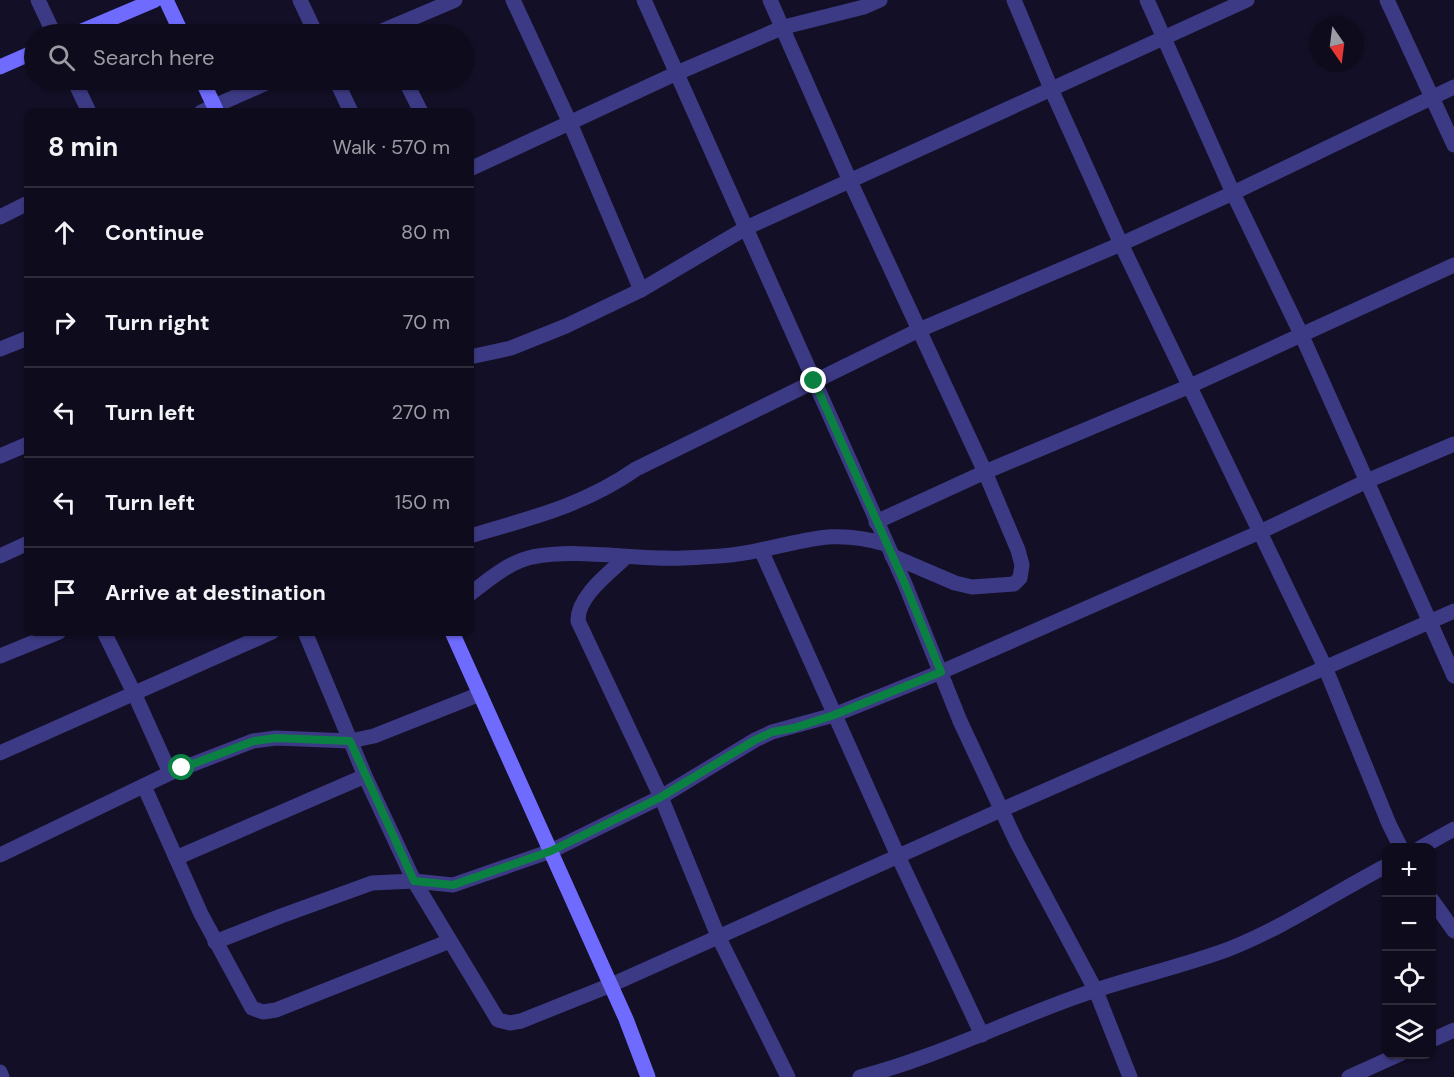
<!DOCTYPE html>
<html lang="en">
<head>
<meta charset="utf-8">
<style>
	body { margin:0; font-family:"DM Sans",sans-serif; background:#1c1929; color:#f1f3f6 }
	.controls { position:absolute; right:18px; bottom:18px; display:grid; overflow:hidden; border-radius:12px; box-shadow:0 2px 4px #0004 }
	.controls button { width:54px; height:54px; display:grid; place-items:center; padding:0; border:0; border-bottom:2px solid #2e2b3b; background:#0e0b1c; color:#f1f3f6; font:30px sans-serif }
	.compass { position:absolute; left:1310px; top:18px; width:54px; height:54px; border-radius:50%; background:#0e0b1c; box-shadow:0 2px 4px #0004; rotate:166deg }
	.stop { position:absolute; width:18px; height:18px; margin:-14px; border:4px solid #0b8043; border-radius:50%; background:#fff }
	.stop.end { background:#0b8043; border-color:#fff; box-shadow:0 2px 6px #0008 }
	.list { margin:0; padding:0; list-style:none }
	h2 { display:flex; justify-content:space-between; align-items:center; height:78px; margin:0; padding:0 24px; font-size:26px }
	h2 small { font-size:20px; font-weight:400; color:#9b9ba3 }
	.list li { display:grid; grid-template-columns:39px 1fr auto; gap:18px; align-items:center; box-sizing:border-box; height:90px; padding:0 24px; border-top:2px solid #2e2b3b }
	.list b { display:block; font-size:22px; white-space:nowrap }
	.list em { font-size:20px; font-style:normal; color:#9b9ba3 }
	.icon { flex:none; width:33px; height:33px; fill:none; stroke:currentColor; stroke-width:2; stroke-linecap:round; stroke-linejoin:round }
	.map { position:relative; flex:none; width:1454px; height:1077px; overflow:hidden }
	.search { position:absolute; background:#0e0b1c; box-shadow:0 2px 4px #0004; left:24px; top:24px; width:450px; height:66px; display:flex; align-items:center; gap:15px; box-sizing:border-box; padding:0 21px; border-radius:33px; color:#9b9ba3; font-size:22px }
	.panel { position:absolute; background:#0e0b1c; box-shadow:0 2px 4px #0004; left:24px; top:108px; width:450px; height:528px; border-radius:12px }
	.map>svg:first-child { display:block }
</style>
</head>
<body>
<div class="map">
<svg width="1454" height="1077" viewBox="0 0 1454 1077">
	<rect width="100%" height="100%" fill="#130f26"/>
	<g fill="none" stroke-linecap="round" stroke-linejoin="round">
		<g stroke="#3d3a85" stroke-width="15">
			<path d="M38 0 54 34"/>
			<path d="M300 0 316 34"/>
			<path d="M513 0 570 123 641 290"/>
			<path d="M644 0 905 584 960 721 1017 843 1096 991 1130 1077"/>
			<path d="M770 0 850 181 985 472 1018 550 1022 565 1020 578 1014 584 972 587 955 583 892 556"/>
			<path d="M1014 0 1052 91 1121 244 1325 667 1389 824 1401 848"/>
			<path d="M1147 0 1233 193 1302 336 1454 676"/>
			<path d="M1387 0 1454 145"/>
			<path d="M375 34 455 0"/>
			<path d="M74 80 89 112"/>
			<path d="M336 80 351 112"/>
			<path d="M405 80 421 112"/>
			<path d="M201 112 273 80"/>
			<path d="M470 169 677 73 784 27 864 7 880 0"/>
			<path d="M0 217 28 203"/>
			<path d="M0 349 28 338"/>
			<path d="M470 357 511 348 566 326 641 290 746 228 1247 0"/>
			<path d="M0 456 28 444"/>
			<path d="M876 522 985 472 1190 386 1454 265"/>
			<path d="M470 536C530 518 583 506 636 469L919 330 1121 244 1233 193 1454 87"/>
			<path d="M761 550 898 856 982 1035"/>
			<path d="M0 556 28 543"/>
			<path d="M625 558C609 573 577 597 578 621L661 797 718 936 788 1077"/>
			<path d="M470 594C488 580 509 562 532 557 581 548 633 560 683 558 709 557 735 556 760 550 810 540 834 529 886 544"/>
			<path d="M104 632 134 693 170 773"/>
			<path d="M305 632 365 776 414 881 498 1020 510 1023 521 1021 611 985 1001 810 1454 611"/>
			<path d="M0 656 59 632"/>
			<path d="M0 753 272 632"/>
			<path d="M144 786 201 914 252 1008 263 1012 276 1010 450 941"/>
			<path d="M1420 848 1454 829"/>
			<path d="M0 855 170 773 253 741 276 738 350 741 374 736 480 694"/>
			<path d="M176 858 365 776"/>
			<path d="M1432 900 1454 931"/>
			<path d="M215 942 281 916 372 883 414 881 453 885 551 851 661 797 755 740 772 732 834 715 941 672 1260 532 1367 481 1454 444"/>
			<path d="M1432 1040 1454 1030"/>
			<path d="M0 1072 2 1077"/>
			<path d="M860 1077C934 1058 1001 1024 1073 998 1124 979 1178 968 1229 949 1285 927 1334 893 1386 866"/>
			<path d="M1349 1077 1400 1054"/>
		</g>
		<g stroke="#6f6bff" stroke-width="15">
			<path d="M166 0 182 34"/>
			<path d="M75 34 155 0"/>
			<path d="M0 67 34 52"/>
			<path d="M202 80 217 112"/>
			<path d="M452 632 626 1019 648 1077"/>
		</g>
	</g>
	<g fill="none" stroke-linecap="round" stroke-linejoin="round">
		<path stroke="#0b8043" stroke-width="8" d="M182 768 254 741 276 738 350 741 414 881 453 885 551 851 661 797 755 740 772 732 794 728 834 715 941 672 905 584 814 381"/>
	</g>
</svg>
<div class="controls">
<button>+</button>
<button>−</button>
<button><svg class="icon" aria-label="locate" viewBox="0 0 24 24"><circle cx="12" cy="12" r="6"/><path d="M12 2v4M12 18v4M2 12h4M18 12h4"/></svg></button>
<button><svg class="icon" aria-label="layers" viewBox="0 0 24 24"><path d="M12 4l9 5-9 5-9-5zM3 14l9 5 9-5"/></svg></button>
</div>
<svg class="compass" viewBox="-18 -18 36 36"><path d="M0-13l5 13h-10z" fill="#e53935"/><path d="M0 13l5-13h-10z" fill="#9b9ba3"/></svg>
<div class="stop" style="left:182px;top:768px"></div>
<div class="stop end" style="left:814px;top:381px"></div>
<div class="search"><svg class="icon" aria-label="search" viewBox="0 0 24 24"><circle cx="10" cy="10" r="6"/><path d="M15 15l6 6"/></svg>Search here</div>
<section class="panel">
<h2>8 min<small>Walk · 570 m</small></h2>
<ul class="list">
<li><svg class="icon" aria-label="ahead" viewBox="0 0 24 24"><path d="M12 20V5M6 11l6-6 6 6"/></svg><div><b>Continue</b></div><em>80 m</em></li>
<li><svg class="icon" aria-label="right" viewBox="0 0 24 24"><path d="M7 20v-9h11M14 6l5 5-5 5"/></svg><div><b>Turn right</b></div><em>70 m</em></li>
<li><svg class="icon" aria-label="left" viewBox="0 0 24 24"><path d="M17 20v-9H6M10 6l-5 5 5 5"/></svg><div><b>Turn left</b></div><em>270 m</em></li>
<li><svg class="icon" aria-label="left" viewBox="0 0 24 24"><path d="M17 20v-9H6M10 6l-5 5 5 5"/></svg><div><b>Turn left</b></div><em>150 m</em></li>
<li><svg class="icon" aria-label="arrive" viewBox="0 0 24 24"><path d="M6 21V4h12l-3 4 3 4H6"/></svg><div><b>Arrive at destination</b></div></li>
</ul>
</section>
</div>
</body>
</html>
